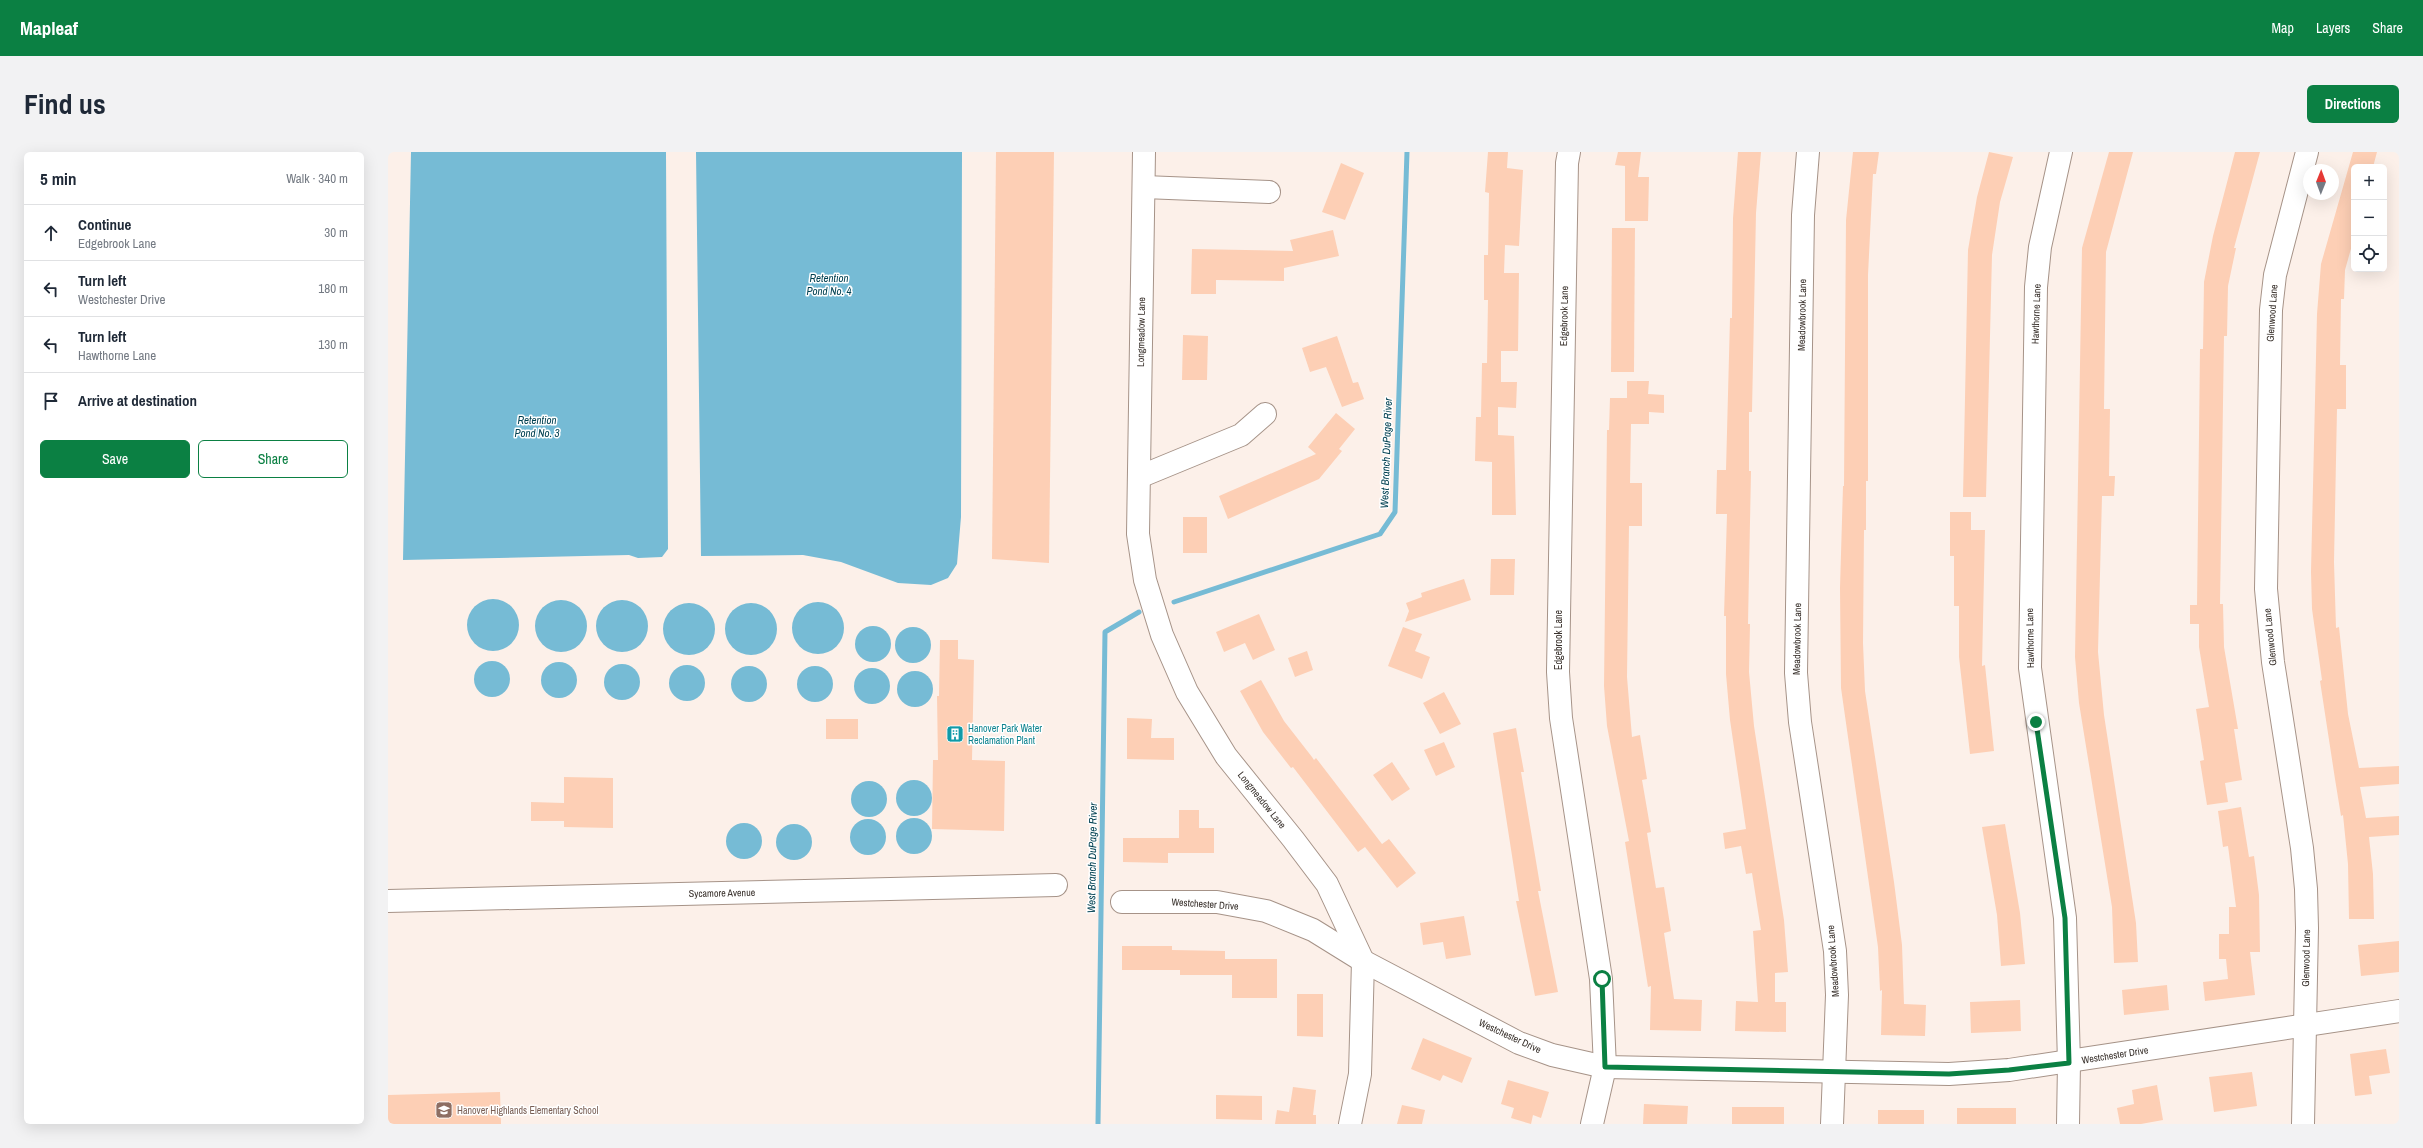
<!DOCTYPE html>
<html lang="en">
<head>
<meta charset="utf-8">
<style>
	body { margin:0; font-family:"Archivo Narrow",sans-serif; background:#f2f2f3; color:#1f2937 }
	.controls { position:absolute; right:12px; top:12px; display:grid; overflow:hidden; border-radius:6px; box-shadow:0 4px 16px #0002 }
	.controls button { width:36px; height:36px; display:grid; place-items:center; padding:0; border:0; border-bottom:1px solid #e0e1e3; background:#fff; color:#1f2937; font:20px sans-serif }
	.compass { position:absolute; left:1915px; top:12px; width:36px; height:36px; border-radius:50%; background:#fff; box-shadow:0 4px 16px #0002; rotate:1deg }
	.stop { position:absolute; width:12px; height:12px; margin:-9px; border:3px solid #0b8043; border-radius:50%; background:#fff }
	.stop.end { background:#0b8043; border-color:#fff; box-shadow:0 1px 4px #0008 }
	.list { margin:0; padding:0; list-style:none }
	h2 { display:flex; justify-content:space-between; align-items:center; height:52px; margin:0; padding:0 16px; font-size:17px }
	h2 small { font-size:13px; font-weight:400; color:#747a83 }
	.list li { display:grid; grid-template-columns:26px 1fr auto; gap:12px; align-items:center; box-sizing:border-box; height:56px; padding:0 16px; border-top:1px solid #e0e1e3 }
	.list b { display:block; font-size:15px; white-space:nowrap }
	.list p { margin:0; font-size:13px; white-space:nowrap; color:#747a83 }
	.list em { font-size:13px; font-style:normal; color:#747a83 }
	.actions { display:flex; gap:8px; padding:12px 16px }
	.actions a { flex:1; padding:9px 0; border:1px solid #0b8043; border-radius:6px; text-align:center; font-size:14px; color:#0b8043 }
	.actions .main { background:#0b8043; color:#fff }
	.icon { flex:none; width:22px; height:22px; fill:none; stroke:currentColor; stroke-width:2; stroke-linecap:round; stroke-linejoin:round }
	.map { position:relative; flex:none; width:2011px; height:972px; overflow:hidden; border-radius:6px }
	header { display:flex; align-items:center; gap:24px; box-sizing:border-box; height:56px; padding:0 20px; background:#0b8043; color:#fff }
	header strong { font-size:19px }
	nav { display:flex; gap:22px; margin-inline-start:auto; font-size:14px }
	.intro { display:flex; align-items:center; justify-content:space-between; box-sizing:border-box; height:96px; padding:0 24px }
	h1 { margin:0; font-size:28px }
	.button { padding:10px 18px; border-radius:6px; background:#0b8043; color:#fff; font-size:14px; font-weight:700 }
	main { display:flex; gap:24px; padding:0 24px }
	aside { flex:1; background:#fff; border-radius:6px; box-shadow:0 4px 16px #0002 }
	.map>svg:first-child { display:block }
</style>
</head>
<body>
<header>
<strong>Mapleaf</strong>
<nav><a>Map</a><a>Layers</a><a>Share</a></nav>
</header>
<div class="intro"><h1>Find us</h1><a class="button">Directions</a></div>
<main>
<aside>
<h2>5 min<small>Walk · 340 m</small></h2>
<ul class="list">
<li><svg class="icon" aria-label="ahead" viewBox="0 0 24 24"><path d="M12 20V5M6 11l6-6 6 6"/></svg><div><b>Continue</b><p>Edgebrook Lane</p></div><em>30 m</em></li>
<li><svg class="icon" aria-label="left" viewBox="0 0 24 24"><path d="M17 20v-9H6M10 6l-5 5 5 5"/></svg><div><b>Turn left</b><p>Westchester Drive</p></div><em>180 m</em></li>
<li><svg class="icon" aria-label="left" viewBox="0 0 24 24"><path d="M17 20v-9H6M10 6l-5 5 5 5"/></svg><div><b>Turn left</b><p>Hawthorne Lane</p></div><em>130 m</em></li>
<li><svg class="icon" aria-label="arrive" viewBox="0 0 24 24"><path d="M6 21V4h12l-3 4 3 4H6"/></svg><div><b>Arrive at destination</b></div></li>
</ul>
<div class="actions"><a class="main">Save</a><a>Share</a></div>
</aside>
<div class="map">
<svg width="2011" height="972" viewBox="0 0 2011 972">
	<rect width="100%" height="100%" fill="#fcf0e9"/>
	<g fill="#76bbd5">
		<path d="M23 0H278L280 397 274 405 250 406 241 403 15 408Z"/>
		<path d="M308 0H574L573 365 569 412 560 426 543 433 510 431 453 410 415 403 313 404Z"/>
		<circle cx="105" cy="473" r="26"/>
		<circle cx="234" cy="474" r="26"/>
		<circle cx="173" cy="474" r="26"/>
		<circle cx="430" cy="476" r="26"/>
		<circle cx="363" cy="477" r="26"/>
		<circle cx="301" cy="477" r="26"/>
		<circle cx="485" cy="492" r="18"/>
		<circle cx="525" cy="493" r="18"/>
		<circle cx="104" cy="527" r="18"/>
		<circle cx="171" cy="528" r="18"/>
		<circle cx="234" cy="530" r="18"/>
		<circle cx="299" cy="531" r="18"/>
		<circle cx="361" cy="532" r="18"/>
		<circle cx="427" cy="532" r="18"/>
		<circle cx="484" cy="534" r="18"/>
		<circle cx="527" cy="537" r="18"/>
		<circle cx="526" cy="646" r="18"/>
		<circle cx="481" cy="647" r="18"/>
		<circle cx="526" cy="684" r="18"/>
		<circle cx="480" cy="685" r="18"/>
		<circle cx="356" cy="689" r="18"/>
		<circle cx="406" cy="690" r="18"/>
	</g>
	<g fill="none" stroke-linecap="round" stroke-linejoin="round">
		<g stroke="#76bbd5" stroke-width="5">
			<path d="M786 450 992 382 1007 360 1019 0"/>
			<path d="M710 972 717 480 751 460"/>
		</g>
	</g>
	<g fill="#fdcfb5">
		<path d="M608 0H666L661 411 604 407Z"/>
		<path d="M1100 0H1120L1119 16 1135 18 1131 94 1117 93 1116 121H1131L1130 199H1113V230H1129L1128 256 1110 255V283L1126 284 1128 363H1104V310L1087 309 1088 265H1093L1094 211H1099L1100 148H1096V103H1100L1101 41 1097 40Z"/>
		<path d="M1230 0H1253L1250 25H1261L1260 69H1237V14L1227 13Z"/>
		<path d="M1350 0H1373L1368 61 1364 260H1361V319H1363L1360 472H1362L1361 520 1366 574 1396 768 1400 820 1387 821V850H1398V880L1347 879 1348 849 1370 850 1365 779 1373 778 1364 721 1358 722 1353 694 1337 697 1335 681 1358 677 1342 568 1338 522V464H1336L1339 362H1328L1329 318H1338L1342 166H1344L1345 66Z"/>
		<path d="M1465 0H1491L1488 22H1485L1480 123V329H1478V378H1476L1475 491 1477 539 1506 730 1514 793 1516 852 1538 853 1537 884 1493 883 1494 838 1492 839 1490 795 1453 536 1452 436 1455 334H1456L1458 68Z"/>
		<path d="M1601 0 1625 5 1612 50 1604 103 1598 345H1575L1580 98 1589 45Z"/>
		<path d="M1721 0H1745L1718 100 1716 257H1722L1721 324H1727L1726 344H1714L1710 500 1716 563 1748 771 1750 810 1726 811 1724 755 1691 551 1687 505 1694 96Z"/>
		<path d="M1847 0H1872L1846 96H1848L1840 134 1839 184H1836L1832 452H1835L1836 495 1850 577H1846L1854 628 1837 631 1840 650 1819 653 1812 609 1816 608 1808 557 1821 555 1811 495V472H1802V453H1809L1812 197H1815L1816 130 1825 84Z"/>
		<path d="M1965 0H1989L1985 15H1966V86L1957 118 1956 147H1953L1952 213H1958V257H1949L1946 410 1948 476 1951 475 1960 562 1971 616 2011 614V632L1972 635 1978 666 2011 664V683L1981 685 1985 722 1986 767H1961L1960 712 1955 663 1953 664 1947 627 1932 529 1934 528 1924 457 1923 420 1929 162 1933 112Z"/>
		<path d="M953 11 976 21 957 68 934 60Z"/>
		<path d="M1224 76H1247L1246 220H1223Z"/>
		<path d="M945 78 951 104 896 116V129L828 128V142H803L804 97 905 99 902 88Z"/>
		<path d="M795 183 820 184 819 228H794Z"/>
		<path d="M949 184 965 231 970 230 976 247 954 255 938 215 922 220 914 196Z"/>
		<path d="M1239 229H1261L1260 242 1276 243V261L1261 260V272H1243L1242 331H1254V374H1241L1239 525 1244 585 1252 583 1259 627 1254 628 1263 680 1259 681 1268 736 1276 735 1283 779 1276 781 1286 847 1314 848 1313 879 1262 878 1263 834 1260 835 1237 690 1241 689 1219 574 1216 534 1219 278H1221L1222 246H1239Z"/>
		<path d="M948 261 967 277 951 297 954 299 931 327 840 367 831 344 928 302 920 295Z"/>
		<path d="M1562 360H1583V378H1597L1594 514 1597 513 1606 599 1582 602 1571 505V454H1566V404H1562Z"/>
		<rect x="795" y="365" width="24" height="36"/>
		<path d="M1103 407H1127L1126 443H1102Z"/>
		<path d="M1076 427 1083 448 1017 470 1021 459 1018 451 1034 445 1033 441Z"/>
		<path d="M871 462 887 498 865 508 857 491 836 500 828 480Z"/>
		<path d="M1015 475 1034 482 1027 499 1042 505 1034 527 1000 514Z"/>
		<path d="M552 488H570V507L586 508 584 608 617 609 616 679 544 677 545 608H550L549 544H551Z"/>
		<path d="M919 499 925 518 907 525 900 506Z"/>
		<path d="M873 528 896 569 924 605 926 608 928 606 994 692 1001 687 1028 721 1009 736 977 695 970 700 905 615 903 616 875 580 852 539Z"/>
		<path d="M1056 540 1073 572 1052 582 1035 551Z"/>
		<path d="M739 566 764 567 763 586H786V608L739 607Z"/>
		<rect x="438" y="567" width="32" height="20"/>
		<path d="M1128 576 1136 620H1133L1153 739H1150L1170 840 1147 844 1128 749H1131L1105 581Z"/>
		<path d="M1056 590 1067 615 1048 624 1036 598Z"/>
		<path d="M1004 610 1022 637 1004 649 985 623Z"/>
		<path d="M176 625 225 626V676L176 675V669H143V650L176 651Z"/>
		<path d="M1853 655 1861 705 1866 704 1871 743 1872 800H1862L1867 843 1817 849 1815 830 1840 827 1838 807H1831V782H1841V755H1848L1840 694 1835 695 1830 659Z"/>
		<path d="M791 658H811V676H826V701H780V711L735 710V686H791Z"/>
		<path d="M1617 672 1632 761 1637 812 1613 814 1609 763 1594 675Z"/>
		<path d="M1076 764 1083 803 1058 807 1055 790 1035 793 1032 771Z"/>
		<path d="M2011 789V820L1973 824 1970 793Z"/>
		<path d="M734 794H784V798L837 799V807H889V846H844V823H792V818H734Z"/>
		<path d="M1779 833 1781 858 1736 863 1734 838Z"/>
		<path d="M909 842H935V885L909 884Z"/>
		<path d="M1632 848 1633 879 1583 881 1582 850Z"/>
		<path d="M1035 886 1084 906 1074 931 1055 923 1052 929 1023 917Z"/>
		<path d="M1998 897 2002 921 1981 924 1984 942 1967 944 1962 902Z"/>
		<path d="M1864 920 1869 954 1826 960 1821 925Z"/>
		<path d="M1120 928 1161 940 1153 966 1145 963 1143 972 1123 966 1126 956 1113 952Z"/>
		<path d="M1769 933 1775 968 1753 972H1732L1729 956 1746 952 1744 938Z"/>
		<path d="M905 935 928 938 925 963H928V972H887L889 958 901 960Z"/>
		<path d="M112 940 113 972H0V943Z"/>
		<path d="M828 943 874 944V968L828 967Z"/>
		<path d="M1256 952 1300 954 1299 972H1255Z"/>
		<path d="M1014 953 1037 958 1034 972H1009Z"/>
		<rect x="1344" y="955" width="52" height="17"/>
		<rect x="1569" y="956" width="59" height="16"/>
		<rect x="1490" y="958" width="46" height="14"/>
	</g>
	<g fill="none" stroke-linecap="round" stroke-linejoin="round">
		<g stroke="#a69388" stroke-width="24">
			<g id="minor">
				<path d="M756 0 750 382 757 428 774 483 799 540 838 604 905 687 939 732 975 809 972 922 962 972"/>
				<path d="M1181 0 1179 11 1170 520 1173 566 1213 827 1217 915 1204 972"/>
				<path d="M1420 0 1415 63 1408 521 1412 570 1447 799 1449 843 1444 972"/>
				<path d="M1673 0 1652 95 1648 135 1642 516 1677 766 1681 911 1680 972"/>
				<path d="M756 35 881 40"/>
				<path d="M751 325 853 283 877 262"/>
				<path d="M0 749 668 733"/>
				<path d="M734 750H829L878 759 925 778 975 809 1131 891 1164 903 1217 915 1561 922 1621 918 2011 859"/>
				<path d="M1915 972 1919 776 1918 737 1914 696 1885 510 1878 437 1883 158 1887 123 1919 0"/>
			</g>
		</g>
		<use href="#minor" stroke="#fff" stroke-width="22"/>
	</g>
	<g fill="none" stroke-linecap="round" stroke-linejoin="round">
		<path stroke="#0b8043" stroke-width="5" d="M1214 827 1217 915 1561 922 1621 918 1681 911 1677 766 1648 570"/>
	</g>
	<defs>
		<g id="building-square" transform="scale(0.9)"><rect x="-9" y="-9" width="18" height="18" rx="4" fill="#0f9aa8" stroke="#fff"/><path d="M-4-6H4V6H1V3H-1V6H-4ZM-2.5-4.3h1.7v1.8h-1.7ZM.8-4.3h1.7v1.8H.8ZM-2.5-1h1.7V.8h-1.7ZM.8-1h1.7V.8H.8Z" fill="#fff"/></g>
		<g id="school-square" transform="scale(0.9)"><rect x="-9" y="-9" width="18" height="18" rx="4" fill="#8d6e63" stroke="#fff"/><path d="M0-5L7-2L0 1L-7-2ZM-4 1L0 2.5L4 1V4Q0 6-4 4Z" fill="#fff"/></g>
	</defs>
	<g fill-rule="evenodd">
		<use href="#building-square" x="567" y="582"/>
		<use href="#school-square" x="56" y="958"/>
	</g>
	<g text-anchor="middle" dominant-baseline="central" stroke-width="3" stroke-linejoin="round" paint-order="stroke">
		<g font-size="10" fill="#38302b" stroke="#fff">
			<text transform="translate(1884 161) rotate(-86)">Glenwood Lane</text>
			<text transform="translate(1648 162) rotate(-88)">Hawthorne Lane</text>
			<text transform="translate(1414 163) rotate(-89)">Meadowbrook Lane</text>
			<text transform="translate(1176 164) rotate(-89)">Edgebrook Lane</text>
			<text transform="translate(753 180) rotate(-89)">Longmeadow Lane</text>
			<text transform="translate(1882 485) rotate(-96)">Glenwood Lane</text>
			<text transform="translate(1642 486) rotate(-91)">Hawthorne Lane</text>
			<text transform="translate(1409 487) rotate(-89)">Meadowbrook Lane</text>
			<text transform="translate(1170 488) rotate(-90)">Edgebrook Lane</text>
			<text transform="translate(874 648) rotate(51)">Longmeadow Lane</text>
			<text transform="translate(334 741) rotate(-1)">Sycamore Avenue</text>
			<text transform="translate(817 752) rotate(4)">Westchester Drive</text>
			<text transform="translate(1918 806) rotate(-89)">Glenwood Lane</text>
			<text transform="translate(1445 809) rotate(-94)">Meadowbrook Lane</text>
			<text transform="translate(1122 884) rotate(25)">Westchester Drive</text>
			<text transform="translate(1727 903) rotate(-9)">Westchester Drive</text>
		</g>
		<g font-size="10" fill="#0d838f" stroke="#fff" text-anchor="start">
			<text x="580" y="576">Hanover Park Water<tspan x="580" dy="12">Reclamation Plant</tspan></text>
		</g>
		<g font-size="10" fill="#785e54" stroke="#fff" text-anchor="start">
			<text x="69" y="958">Hanover Highlands Elementary School</text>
		</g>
		<g font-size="11" font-style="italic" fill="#004051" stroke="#fff">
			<text x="441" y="126">Retention<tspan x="441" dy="13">Pond No. 4</tspan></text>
			<text x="149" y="268">Retention<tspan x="149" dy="13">Pond No. 3</tspan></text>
			<text transform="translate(998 301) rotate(-88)">West Branch DuPage River</text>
			<text transform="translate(704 706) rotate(-89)">West Branch DuPage River</text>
		</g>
	</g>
</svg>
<div class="controls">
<button>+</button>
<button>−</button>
<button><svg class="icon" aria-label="locate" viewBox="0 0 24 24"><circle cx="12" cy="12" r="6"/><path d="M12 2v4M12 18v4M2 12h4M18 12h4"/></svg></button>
</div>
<svg class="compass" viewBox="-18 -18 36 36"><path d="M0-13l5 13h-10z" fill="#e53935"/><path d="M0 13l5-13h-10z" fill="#747a83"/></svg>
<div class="stop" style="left:1214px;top:827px"></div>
<div class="stop end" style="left:1648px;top:570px"></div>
</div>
</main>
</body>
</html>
